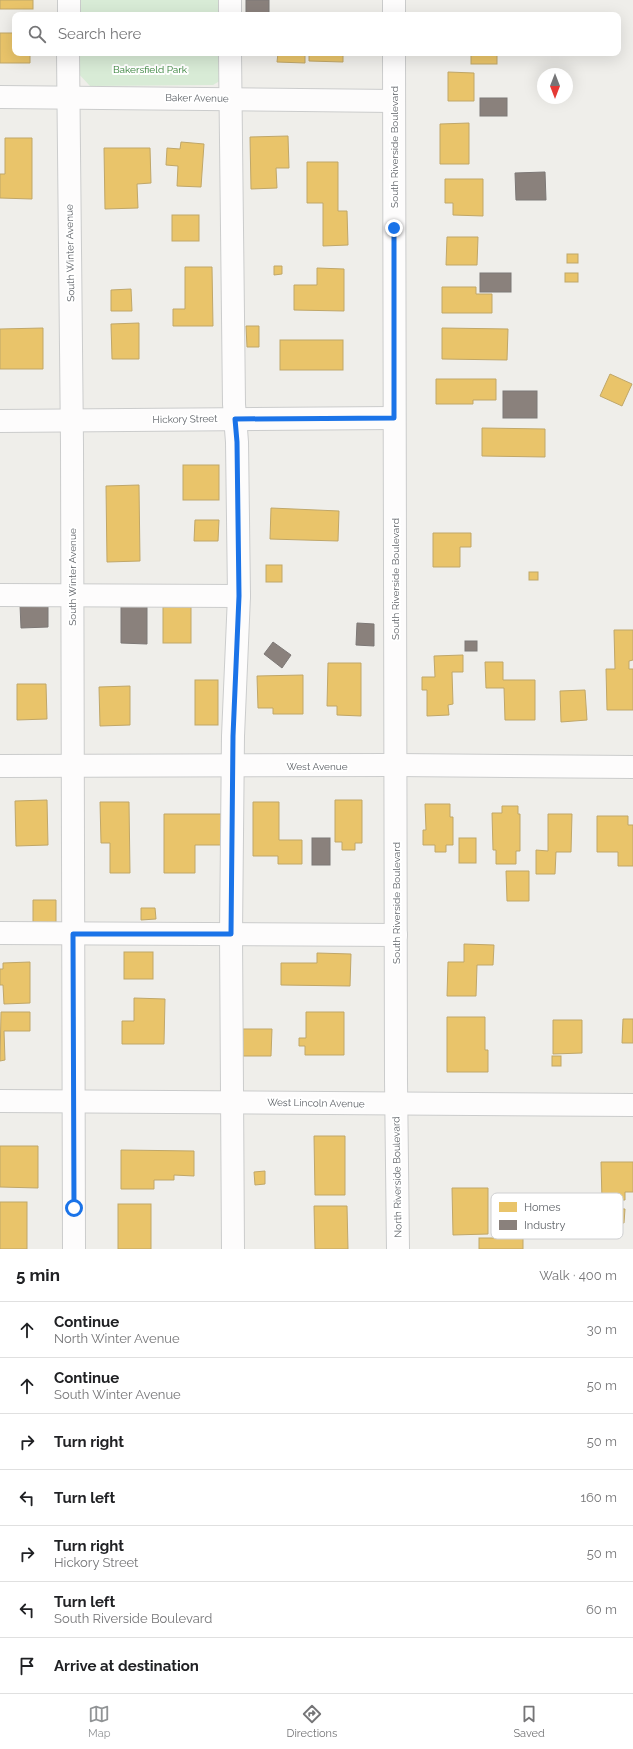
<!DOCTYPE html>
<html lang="en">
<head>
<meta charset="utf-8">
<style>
	body { margin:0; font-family:Raleway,sans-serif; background:#f6f6f6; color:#202124 }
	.compass { position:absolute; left:537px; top:68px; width:36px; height:36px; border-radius:50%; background:#fff; box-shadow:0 4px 16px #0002; rotate:180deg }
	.stop { position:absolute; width:12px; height:12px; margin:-9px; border:3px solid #1a73e8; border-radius:50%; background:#fff }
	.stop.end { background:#1a73e8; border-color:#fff; box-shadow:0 1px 4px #0008 }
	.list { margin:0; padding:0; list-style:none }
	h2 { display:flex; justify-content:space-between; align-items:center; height:52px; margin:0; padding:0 16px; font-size:17px }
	h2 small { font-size:13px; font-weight:400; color:#757577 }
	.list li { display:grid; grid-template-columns:26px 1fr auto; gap:12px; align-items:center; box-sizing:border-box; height:56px; padding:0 16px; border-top:1px solid #e0e0e0 }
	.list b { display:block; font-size:15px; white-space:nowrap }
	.list p { margin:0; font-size:13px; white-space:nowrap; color:#757577 }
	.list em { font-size:13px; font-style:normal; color:#757577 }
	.icon { flex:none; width:22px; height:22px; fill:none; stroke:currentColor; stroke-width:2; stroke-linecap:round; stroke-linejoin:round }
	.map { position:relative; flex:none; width:633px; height:1249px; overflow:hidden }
	.search { position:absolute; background:#fff; box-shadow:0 4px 16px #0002; left:12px; right:12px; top:12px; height:44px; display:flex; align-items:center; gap:10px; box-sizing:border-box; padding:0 14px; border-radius:8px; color:#757577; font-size:15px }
	.sheet { height:444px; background:#fff }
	nav { display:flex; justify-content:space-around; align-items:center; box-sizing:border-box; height:56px; border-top:1px solid #e0e0e0; background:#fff; font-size:11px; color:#757577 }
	nav a { display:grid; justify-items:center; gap:2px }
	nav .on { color:#919496 }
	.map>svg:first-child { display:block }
</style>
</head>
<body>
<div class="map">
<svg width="633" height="1249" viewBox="0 0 633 1249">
	<rect width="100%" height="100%" fill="#efeeea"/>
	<g fill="#d8ebd6">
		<rect x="78" y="0" width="145" height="15"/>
		<path d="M78 53H223V79L213 85 90 86 77 72Z"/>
	</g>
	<g fill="#e9c46a" stroke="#c0a769">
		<rect x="0" y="0" width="33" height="9"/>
		<path d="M0 33H15V53H30V63H0Z"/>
		<path d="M278 53H305V63L277 62Z"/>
		<path d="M309 53H343V62L309 61Z"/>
		<rect x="471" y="53" width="26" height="11"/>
		<path d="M448 72 474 73V101H448Z"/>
		<path d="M469 123V164H440V124Z"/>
		<path d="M288 136 289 168H276L277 188 251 189 250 137Z"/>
		<path d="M5 138H32V199L0 198V174H5Z"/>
		<path d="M181 142 204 144 201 187 177 186 178 166 166 165 167 148 180 149Z"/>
		<path d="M104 148H150L151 183 137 184 138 208 105 209Z"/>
		<path d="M307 162H338V211H347L348 245 323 246V203H307Z"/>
		<path d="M445 179H483V216L453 215V203H445Z"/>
		<rect x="172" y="215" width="27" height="26"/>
		<path d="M447 237H478L477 265H446Z"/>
		<rect x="567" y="254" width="11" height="9"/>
		<path d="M274 266H282V274L274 275Z"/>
		<path d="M185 267H212L213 326H173V309H185Z"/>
		<path d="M317 268 344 269V311L294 310V285H317Z"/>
		<rect x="565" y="273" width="13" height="9"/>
		<path d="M442 287H476V294H492V313H442Z"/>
		<path d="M131 289 132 311H111V290Z"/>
		<path d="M139 323V359H112L111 324Z"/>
		<path d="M246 326H259V347H247Z"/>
		<path d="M43 328V369H0V329Z"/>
		<path d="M442 328 508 329 507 360 442 359Z"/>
		<rect x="280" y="340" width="63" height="30"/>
		<path d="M610 374 632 384 622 406 600 396Z"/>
		<path d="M436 379H496V400H473V404H436Z"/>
		<path d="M482 428 545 429V457L482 456Z"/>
		<rect x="183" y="465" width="36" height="35"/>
		<path d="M139 485 140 561 107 562 106 486Z"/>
		<path d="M271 508 339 511 338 541 270 539Z"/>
		<path d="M195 520H219L218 541H194Z"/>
		<path d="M433 533H471V547H460V567H433Z"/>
		<rect x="266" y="565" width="16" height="17"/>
		<rect x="529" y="572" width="9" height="8"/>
		<rect x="163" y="607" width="28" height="36"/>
		<path d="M614 630H633V660L629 661V669H633V710H607L606 669H615Z"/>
		<path d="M463 655V672H452L453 704 448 705 449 715 427 716V690H422V677H435L434 656Z"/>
		<path d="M485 662H503V680H535V720H505L504 688H486Z"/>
		<path d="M328 663H361V716L337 715V706H327Z"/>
		<path d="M303 675V714H273V708H258L257 676Z"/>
		<rect x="195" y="680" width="23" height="45"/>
		<path d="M17 684H46L47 719 17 720Z"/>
		<path d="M130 686V725L100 726 99 687Z"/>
		<path d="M585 690 587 720 561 722 560 691Z"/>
		<path d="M47 800 48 845 16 846 15 801Z"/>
		<path d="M335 800H362V843H355V850H342V842H335Z"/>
		<path d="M100 802H129L130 873H110V843H101Z"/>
		<path d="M253 802H279V840H302V864H278V856H253Z"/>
		<path d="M425 804H450V817H453V845H446V852H435V845H423V830H426Z"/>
		<path d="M502 806H518V814H520V851H516V864H496V850H493L492 813H502Z"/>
		<path d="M164 814H222V845H195V873H164Z"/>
		<path d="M548 814H572L571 852H556L555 874H536V850L548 851Z"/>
		<path d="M597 816H628V825H633V866H618V852H597Z"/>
		<rect x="459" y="838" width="17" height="25"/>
		<path d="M506 871H529V901H507Z"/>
		<path d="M33 900H56V928L33 929Z"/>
		<path d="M141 908H155L156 919 141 920Z"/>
		<path d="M464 944 494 945 493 965H477L476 996H447L448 962H464Z"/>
		<rect x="124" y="952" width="29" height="27"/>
		<path d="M317 953 351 954 350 986 281 985V963H317Z"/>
		<path d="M30 962V1003L4 1004 3 985H0V969H3V963Z"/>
		<path d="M134 998 165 999 164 1044H122V1021H134Z"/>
		<path d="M1 1012H30V1031H4L5 1060 0 1061Z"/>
		<path d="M306 1012H344V1055H305V1046H299V1038H306Z"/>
		<path d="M447 1017H485V1050H488V1072H447Z"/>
		<path d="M623 1019H633V1043H622Z"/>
		<path d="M553 1020H582V1053L553 1054Z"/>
		<path d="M243 1029H272L271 1056H243Z"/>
		<rect x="552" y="1056" width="9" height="10"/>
		<path d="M314 1136H345V1195H315Z"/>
		<path d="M0 1146H38V1188L0 1187Z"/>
		<path d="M121 1150 194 1151V1176L174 1175V1180H154V1189H121Z"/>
		<path d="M601 1162H633V1192H625V1200H602Z"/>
		<path d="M265 1171V1184L255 1185 254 1172Z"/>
		<path d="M452 1188H488V1234L453 1235Z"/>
		<rect x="0" y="1202" width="27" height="47"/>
		<rect x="118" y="1204" width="33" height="45"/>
		<path d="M314 1206H347L348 1249H315Z"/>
		<path d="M604 1208 625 1209 624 1223 604 1222Z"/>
		<rect x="479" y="1238" width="44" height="11"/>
	</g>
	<g fill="#8a817c" stroke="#7d7876">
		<rect x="246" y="0" width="23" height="15"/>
		<rect x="480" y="98" width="27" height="18"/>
		<path d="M545 172 546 200H516L515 173Z"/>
		<rect x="480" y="273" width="31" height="19"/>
		<rect x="503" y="391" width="34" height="27"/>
		<path d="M48 604V627L21 628 20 605Z"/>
		<path d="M121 606H147V644L121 643Z"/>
		<path d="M357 623 374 624V646L356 645Z"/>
		<rect x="465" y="641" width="12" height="10"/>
		<path d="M273 642 291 655 282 668 264 654Z"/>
		<rect x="312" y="838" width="18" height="27"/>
	</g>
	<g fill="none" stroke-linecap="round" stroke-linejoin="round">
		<g stroke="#cbcccc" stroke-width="24">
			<g id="minor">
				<path d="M230 0V15"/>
				<path d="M394 0V15"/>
				<path d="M69 15V0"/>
				<path d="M68 53 72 445 74 1249"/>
				<path d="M230 53 234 404 237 442 239 596 233 736 231 934 233 1249"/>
				<path d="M394 53 396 1080 398 1249"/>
				<path d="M0 97 394 101"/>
				<path d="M0 421 394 418"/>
				<path d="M0 595 239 596"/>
				<path d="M0 766 396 765 633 767"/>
				<path d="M0 933 396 935"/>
				<path d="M0 1101 633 1105"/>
			</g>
		</g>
		<use href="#minor" stroke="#fdfcfc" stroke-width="22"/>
	</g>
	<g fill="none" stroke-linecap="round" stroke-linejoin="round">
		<path stroke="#1a73e8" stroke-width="5" d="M74 1208 73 934H231L233 736 239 596 237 442 235 419 394 418V228"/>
	</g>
	<g text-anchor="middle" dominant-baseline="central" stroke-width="4" stroke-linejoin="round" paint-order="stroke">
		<g font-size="10" fill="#348238" stroke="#fff">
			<text x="150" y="69">Bakersfield Park</text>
		</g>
		<g font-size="10" fill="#5f6368" stroke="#fff">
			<text transform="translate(197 98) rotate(1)">Baker Avenue</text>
			<text transform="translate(394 147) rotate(-90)">South Riverside Boulevard</text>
			<text transform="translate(70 253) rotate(-91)">South Winter Avenue</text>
			<text transform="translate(185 419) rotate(-1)">Hickory Street</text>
			<text transform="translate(72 577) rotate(-90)">South Winter Avenue</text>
			<text transform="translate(395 579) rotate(-90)">South Riverside Boulevard</text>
			<text x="317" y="766">West Avenue</text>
			<text transform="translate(396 903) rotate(-90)">South Riverside Boulevard</text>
			<text transform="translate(316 1103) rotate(1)">West Lincoln Avenue</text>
			<text transform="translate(397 1177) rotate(-91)">North Riverside Boulevard</text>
		</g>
	</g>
	<rect x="491" y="1193" width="132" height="46" rx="6" fill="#fff" stroke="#cfd0d2" stroke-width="1"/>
	<rect x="499" y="1202" width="18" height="10" fill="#e9c46a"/>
	<rect x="499" y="1220" width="18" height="10" fill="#8a817c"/>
	<g font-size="11" fill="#5f6368">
		<text x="524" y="1211">Homes</text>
		<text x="524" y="1229">Industry</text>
	</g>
</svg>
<svg class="compass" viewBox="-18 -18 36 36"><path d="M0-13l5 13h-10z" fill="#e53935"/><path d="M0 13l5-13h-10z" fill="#757577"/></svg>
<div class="stop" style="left:74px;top:1208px"></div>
<div class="stop end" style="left:394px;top:228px"></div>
<div class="search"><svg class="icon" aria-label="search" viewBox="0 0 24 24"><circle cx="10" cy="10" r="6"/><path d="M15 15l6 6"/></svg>Search here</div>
</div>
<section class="sheet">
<h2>5 min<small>Walk · 400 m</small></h2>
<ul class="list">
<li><svg class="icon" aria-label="ahead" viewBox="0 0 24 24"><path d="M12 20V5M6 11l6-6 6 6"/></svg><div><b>Continue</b><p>North Winter Avenue</p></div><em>30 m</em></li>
<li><svg class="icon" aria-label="ahead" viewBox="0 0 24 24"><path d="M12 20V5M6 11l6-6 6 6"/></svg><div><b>Continue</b><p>South Winter Avenue</p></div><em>50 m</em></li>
<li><svg class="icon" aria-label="right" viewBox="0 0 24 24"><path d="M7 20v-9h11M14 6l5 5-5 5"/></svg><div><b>Turn right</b></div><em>50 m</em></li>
<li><svg class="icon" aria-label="left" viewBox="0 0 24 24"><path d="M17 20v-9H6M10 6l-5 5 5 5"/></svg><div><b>Turn left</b></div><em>160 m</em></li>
<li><svg class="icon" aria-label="right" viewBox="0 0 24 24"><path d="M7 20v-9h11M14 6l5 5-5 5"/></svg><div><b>Turn right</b><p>Hickory Street</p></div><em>50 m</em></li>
<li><svg class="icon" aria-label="left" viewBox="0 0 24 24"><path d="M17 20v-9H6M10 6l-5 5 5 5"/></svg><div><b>Turn left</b><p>South Riverside Boulevard</p></div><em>60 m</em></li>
<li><svg class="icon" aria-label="arrive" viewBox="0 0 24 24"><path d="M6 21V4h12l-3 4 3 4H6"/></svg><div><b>Arrive at destination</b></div></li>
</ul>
</section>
<nav>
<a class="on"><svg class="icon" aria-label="map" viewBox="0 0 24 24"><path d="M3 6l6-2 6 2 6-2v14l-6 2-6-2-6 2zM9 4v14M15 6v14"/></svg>Map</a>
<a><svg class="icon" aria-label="directions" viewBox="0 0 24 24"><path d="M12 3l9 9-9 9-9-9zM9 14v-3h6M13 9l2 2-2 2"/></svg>Directions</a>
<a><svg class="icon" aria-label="saved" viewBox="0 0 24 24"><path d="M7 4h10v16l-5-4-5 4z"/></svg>Saved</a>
</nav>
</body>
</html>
